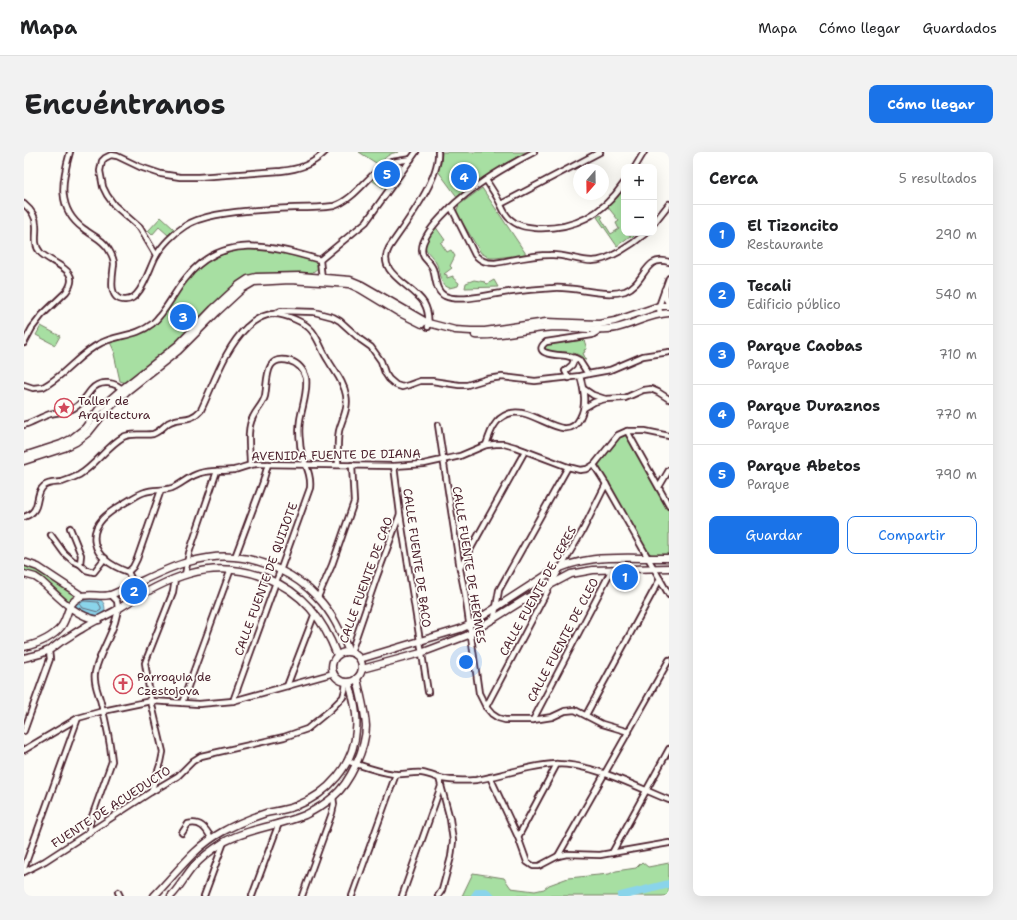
<!DOCTYPE html>
<html lang="es">
<head>
<meta charset="utf-8">
<style>
	body { margin:0; font-family:"Shantell Sans",sans-serif; background:#f2f2f2; color:#202124 }
	.controls { position:absolute; right:12px; top:12px; display:grid; overflow:hidden; border-radius:8px; box-shadow:0 4px 16px #0002 }
	.controls button { width:36px; height:36px; display:grid; place-items:center; padding:0; border:0; border-bottom:1px solid #e0e0e0; background:#fff; color:#202124; font:20px sans-serif }
	.compass { position:absolute; left:549px; top:12px; width:36px; height:36px; border-radius:50%; background:#fff; box-shadow:0 4px 16px #0002; rotate:200deg }
	.you { position:absolute; left:442px; top:510px; width:14px; height:14px; margin:-10px; border:3px solid #fff; border-radius:50%; background:#1a73e8; box-shadow:0 0 0 6px #1a73e833 }
	.badge { display:grid; place-items:center; width:26px; height:26px; border-radius:50%; background:#1a73e8; color:#fff; font-size:13px; font-weight:700 }
	.pin { position:absolute; translate:-50% -50%; border:2px solid #fff; box-shadow:0 1px 4px #0006 }
	.list { margin:0; padding:0; list-style:none }
	h2 { display:flex; justify-content:space-between; align-items:center; height:52px; margin:0; padding:0 16px; font-size:17px }
	h2 small { font-size:13px; font-weight:400; color:#757577 }
	.list li { display:grid; grid-template-columns:26px 1fr auto; gap:12px; align-items:center; box-sizing:border-box; height:60px; padding:0 16px; border-top:1px solid #e0e0e0 }
	.list b { display:block; font-size:15px; white-space:nowrap }
	.list p { margin:0; font-size:13px; white-space:nowrap; color:#757577 }
	.list em { font-size:13px; font-style:normal; color:#757577 }
	.actions { display:flex; gap:8px; padding:12px 16px }
	.actions a { flex:1; padding:9px 0; border:1px solid #1a73e8; border-radius:8px; text-align:center; font-size:14px; color:#1a73e8 }
	.actions .main { background:#1a73e8; color:#fff }
	.map { position:relative; flex:none; width:645px; height:744px; overflow:hidden; border-radius:8px }
	header { display:flex; align-items:center; gap:24px; box-sizing:border-box; height:56px; padding:0 20px; background:#fff; border-bottom:1px solid #e0e0e0 }
	header strong { font-size:19px }
	nav { display:flex; gap:22px; margin-inline-start:auto; font-size:14px }
	.intro { display:flex; align-items:center; justify-content:space-between; box-sizing:border-box; height:96px; padding:0 24px }
	h1 { margin:0; font-size:28px }
	.button { padding:10px 18px; border-radius:8px; background:#1a73e8; color:#fff; font-size:14px; font-weight:700 }
	main { display:flex; gap:24px; padding:0 24px }
	aside { flex:1; background:#fff; border-radius:8px; box-shadow:0 4px 16px #0002 }
	.map>svg:first-child { display:block }
</style>
</head>
<body>
<header>
<strong>Mapa</strong>
<nav><a>Mapa</a><a>Cómo llegar</a><a>Guardados</a></nav>
</header>
<div class="intro"><h1>Encuéntranos</h1><a class="button">Cómo llegar</a></div>
<main>
<div class="map">
<svg width="645" height="744" viewBox="0 0 645 744">
	<rect width="100%" height="100%" fill="#fdfcf7"/>
	<filter id="ink" filterUnits="userSpaceOnUse"><feTurbulence type="fractalNoise" baseFrequency=".025" numOctaves="2"/><feDisplacementMap in="SourceGraphic" scale="8" xChannelSelector="R" yChannelSelector="G"/><feConvolveMatrix kernelMatrix="1 2 1 2 8 2 1 2 1" color-interpolation-filters="sRGB"/></filter>
	<g filter="url(#ink)">
		<g fill="#a7dfa2" stroke="#787f66">
			<path d="M335 0H375C365 1 361 5 355 13Z"/>
			<path d="M418 0H503L480 12 434 46 414 19 417 11Z"/>
			<path d="M368 10 379 17 364 39 346 27Z"/>
			<path d="M458 36 502 102 472 106H466L457 101 432 60 435 53Z"/>
			<path d="M599 37 600 38V81H613L608 86 606 84 593 94 573 65 577 63 579 65 577 66 587 82 595 77 592 71 595 69 583 54Z"/>
			<path d="M137 65 150 77 144 83 135 75 128 83 124 79Z"/>
			<path d="M411 74 421 88 417 91 423 100 427 98 431 104 426 114 428 116 420 122 423 123V126L429 124V126L435 131 434 134 425 136C413 131 417 118 411 109 408 104 402 100 401 94 401 87 408 79 411 74Z"/>
			<path d="M225 97C249 98 272 102 294 110V116L289 120 282 122H236L102 231 96 229 90 202 91 201 86 190C101 186 117 184 129 174 137 167 142 158 148 150 170 118 184 98 225 97Z"/>
			<path d="M450 128 461 130 463 132 470 128 474 135 441 136 442 131Z"/>
			<path d="M17 174 36 184 31 193 12 183Z"/>
			<path d="M560 188 563 197 560 198 561 200 559 201 562 208H561C554 198 535 200 524 199L521 196 523 192Z"/>
			<path d="M599 283H603L645 358V403H629L623 400 575 314V311L595 285Z"/>
			<path d="M0 411 14 416 57 444 46 452 0 421Z"/>
			<path d="M618 710 624 715 645 711V744H438L449 721 480 726 487 736 511 739 520 737 525 733 544 726 585 722 592 719 612 716Z"/>
		</g>
		<path fill="#8ad4ea" stroke="#708c9e" d="M59 444C69 446 81 445 81 457L79 463C68 467 55 458 47 452Z"/>
		<g fill="none" stroke-linecap="round" stroke-linejoin="round">
			<path stroke="#646777" stroke-width="1" d="M60 449 74 450 77 455V458L74 460 59 456 56 452Z"/>
			<g stroke="#8ad4ea" stroke-width="8">
				<path d="M451 744 454 740H462L467 744"/>
				<path d="M597 744 645 732"/>
			</g>
			<g stroke="#4a1f2b" stroke-width="8">
				<g id="street">
					<path d="M46 0C38 28 32 57 60 77 69 84 80 88 85 98 88 103 90 107 90 112 89 123 83 147 100 148 117 150 125 116 132 104 138 93 150 81 161 74 170 68 182 65 192 63 218 58 244 57 271 56 284 56 297 56 310 54 334 46 346 18 368 10L379 17"/>
					<path d="M510 0C479 16 448 34 423 59 414 68 391 91 400 105 403 109 407 112 409 117 412 126 411 139 421 144 434 150 458 144 472 142 491 139 510 137 529 136 552 134 580 146 601 139 622 131 620 102 645 110"/>
					<path d="M368 10 387 7"/>
					<path d="M611 15 620 0"/>
					<path d="M462 28C467 36 472 43 476 51 479 57 481 63 486 67 493 74 502 75 511 76 550 78 578 63 600 31"/>
					<path d="M0 52C6 57 12 64 12 73 13 82 9 92 16 100 26 112 60 117 42 140L18 163 8 176 0 191"/>
					<path d="M477 52 576 0"/>
					<path d="M427 55 451 103C457 109 462 111 471 111 489 108 507 103 526 103 540 102 554 109 568 109 585 109 609 92 622 81"/>
					<path d="M630 71 645 52"/>
					<path d="M132 103 116 76 90 53 83 43 79 35 76 19 78 9 81 6 87 3 93 4 116 15 137 22 156 25H174L257 19C275 17 288 13 301 0"/>
					<path d="M296 108 342 70 392 0"/>
					<path d="M250 162 257 159 290 160 309 165 316 169 337 188 347 195 357 209 361 221 365 227 372 233 378 235 385 233 396 229H408L435 233H443L463 227 478 225 511 229 556 224 564 222 586 218 619 204 645 200"/>
					<path d="M636 162 635 154 645 126"/>
					<path d="M404 175C405 167 404 158 400 151 389 133 351 121 365 96 380 73 416 28 414 0"/>
					<path d="M564 222 555 208C551 206 547 205 543 204 537 203 506 203 522 190L568 183 573 180 575 176"/>
					<path d="M545 226 541 219 548 213 551 206"/>
					<path d="M0 233 9 236 19 235C41 224 55 201 77 191 93 183 113 184 128 172 142 160 150 140 162 126 198 80 248 94 296 108L298 127"/>
					<path d="M560 237 569 243 581 247"/>
					<path d="M560 256 570 250 581 247 601 246 619 238 627 237 634 240 645 247"/>
					<path d="M0 273C9 270 17 265 26 262 34 260 43 260 50 256 58 252 62 244 67 238 76 227 92 230 100 239"/>
					<path d="M414 273 436 417 441 442 455 541 462 555 468 562 474 566 481 568H509L528 565 541 559 551 558 578 572 605 580"/>
					<path d="M603 279 645 354"/>
					<path d="M462 293C466 281 470 267 484 262 508 252 542 295 556 266 563 253 560 238 556 224"/>
					<path d="M570 313 582 332 645 443"/>
					<path d="M370 314 376 362 404 540"/>
					<path d="M635 335 645 318"/>
					<path d="M0 365C19 359 9 343 20 334 25 330 32 331 38 330 44 328 49 326 55 323 72 313 82 295 99 285 108 280 119 284 129 282 135 280 139 275 144 271 157 263 164 272 177 258 190 231 201 196 223 175 229 169 240 162 250 162 261 162 281 170 288 179 295 188 298 199 304 208 311 220 320 230 322 243 325 256 318 267 315 279 313 290 314 302 314 313"/>
					<path d="M46 376 57 403 56 412"/>
					<path d="M27 383 40 401 49 409 56 412 62 418 70 420 81 406"/>
					<path d="M211 405 239 330 244 312"/>
					<path d="M436 416 501 299"/>
					<path d="M104 420 109 415 113 407 137 338"/>
					<path d="M161 423 165 401 193 319"/>
					<path d="M110 432 104 420C90 415 74 406 71 391 67 370 87 359 102 350 108 347 114 342 121 340 129 337 139 339 148 336 156 333 163 326 171 323 184 317 197 320 210 318 219 316 225 312 234 312L370 314 400 312 436 304 462 293 472 292H480L491 295 544 315 556 318 563 317 570 313 594 283 603 279H621L645 284"/>
					<path d="M294 445 308 413 330 350 328 313"/>
					<path d="M470 467 475 438 544 315"/>
					<path d="M327 500 353 424 376 362"/>
					<path d="M263 534 291 461"/>
					<path d="M209 549 286 336C288 318 276 307 276 290 275 283 275 275 276 268 278 255 284 240 282 226 280 218 274 211 266 209 240 202 244 228 241 244 239 252 233 257 229 265 222 278 226 297 226 312"/>
					<path d="M158 551 207 417"/>
					<path d="M462 555 527 432 559 378 582 332"/>
					<path d="M562 563 636 427"/>
					<path d="M509 568 588 417"/>
					<path d="M0 579 26 507 25 499"/>
					<path d="M0 598 54 566 79 559 127 549 175 552 209 549 310 521"/>
					<path d="M323 609C339 614 354 620 370 622 379 623 389 620 398 621 404 622 409 624 415 626 427 629 440 629 452 628 479 624 504 613 532 612 570 612 610 634 645 648"/>
					<path d="M466 625 494 685 503 710 509 714H515L534 704 543 702 576 703 645 691"/>
					<path d="M127 640 137 610 139 600 127 549 121 511 149 440 151 427"/>
					<path d="M65 681 66 670 88 609C86 589 82 570 77 551 75 542 69 531 71 521 74 500 98 470 93 449L87 443"/>
					<path d="M158 681 164 672C176 669 182 676 187 686"/>
					<path d="M494 685 533 612"/>
					<path d="M588 701 645 597"/>
					<path d="M534 704 645 508"/>
					<path d="M0 716 54 566"/>
					<path d="M0 720 21 709 127 640 154 624 169 609 177 604 260 585 283 577 306 558 319 545 321 538 322 530"/>
					<path d="M94 740 96 744"/>
					<path d="M180 744 200 690"/>
					<path d="M228 744 255 671"/>
					<path d="M278 744 308 661 310 652 309 645"/>
					<path d="M328 744 372 622"/>
					<path d="M378 744 417 634"/>
					<path d="M414 744 418 738 427 705 429 689 426 667 415 626"/>
				</g>
			</g>
			<g stroke="#4a1f2b" stroke-width="9">
				<g id="secondary">
					<path d="M641 138V144L645 151"/>
					<path d="M451 183C478 185 504 176 531 175 551 175 571 180 592 176 611 172 625 162 645 161"/>
					<path d="M0 304 37 292 47 287 61 276 75 257 98 237 155 192 189 157 215 133 224 127 232 125 276 124 326 128 338 133 404 171 431 178 447 179H461L522 170 575 172 591 169 635 154H645"/>
					<path d="M0 309 40 296 52 290 65 280 81 260 102 240 154 199 193 160 218 137 230 130 266 128 325 132 336 137 374 160 398 172"/>
					<path d="M0 410 14 415 58 444"/>
					<path d="M0 422 11 425 17 429C34 444 51 465 75 468"/>
					<path d="M0 495C13 492 28 486 37 475 45 464 42 452 56 445 66 440 79 447 89 442 114 432 138 417 164 410 179 406 194 403 210 405 239 407 273 423 293 445 308 460 317 480 325 500"/>
					<circle cx="323" cy="515" r="15"/>
					<path d="M0 506C8 504 16 503 23 499 29 497 33 492 38 489 45 485 52 480 59 476 70 469 82 464 94 457 141 427 185 404 242 426 279 440 299 467 313 503"/>
					<path d="M336 507 436 477 445 473 524 422C561 400 603 407 645 406"/>
					<path d="M338 517 397 501 442 484 511 441 547 422 569 418 645 416"/>
					<path d="M130 744C153 721 168 697 198 680 212 672 227 666 242 661 252 659 262 658 272 654 304 642 330 613 332 578 334 562 329 545 325 530"/>
					<path d="M147 744C156 735 161 724 169 715 178 705 189 697 200 690 225 676 255 674 281 663 291 658 301 652 309 645 326 631 342 596 342 574 341 558 336 542 333 526"/>
				</g>
			</g>
			<use href="#street" stroke="#fdfcf7" stroke-width="4.5"/>
			<use href="#secondary" stroke="#fdfcf7" stroke-width="6"/>
		</g>
	</g>
	<defs>
		<g id="sight-ring" transform="scale(1)"><circle r="9.5" fill="#fdfcf7" stroke="#d1495b" stroke-width="1.5"/><path d="M0-6L1.8-2.2L6-1.7L2.9 1.2L3.7 5.4L0 3.3L-3.7 5.4L-2.9 1.2L-6-1.7L-1.8-2.2Z" fill="#d1495b"/></g>
		<g id="church-ring" transform="scale(1)"><circle r="9.5" fill="#fdfcf7" stroke="#d1495b" stroke-width="1.5"/><path d="M-1.2-6h2.4v3.5h3.3v2.4h-3.3V6h-2.4V-.1h-3.3v-2.4h3.3Z" fill="#d1495b"/></g>
	</defs>
	<g fill-rule="evenodd">
		<use href="#sight-ring" x="40" y="256"/>
		<use href="#church-ring" x="99" y="532"/>
	</g>
	<g text-anchor="middle" dominant-baseline="central" stroke-width="3.5" stroke-linejoin="round" paint-order="stroke">
		<g font-size="12" fill="#4a1f2b" stroke="#fdfcf7" text-anchor="start">
			<text x="54" y="249">Taller de<tspan x="54" dy="14">Arquitectura</tspan></text>
			<text x="113" y="525">Parroquia de<tspan x="113" dy="14">Czestojova</tspan></text>
		</g>
		<g font-size="12" fill="#4a1f2b" stroke="#fdfcf7">
			<text transform="translate(312 303) rotate(-1)">AVENIDA FUENTE DE DIANA</text>
			<text transform="translate(393 406) rotate(82)">CALLE FUENTE DE BACO</text>
			<text transform="translate(445 413) rotate(81)">CALLE FUENTE DE HERMES</text>
			<text transform="translate(242 427) rotate(-70)">CALLE FUENTE DE QUIJOTE</text>
			<text transform="translate(342 428) rotate(-70)">CALLE FUENTE DE CAO</text>
			<text transform="translate(514 439) rotate(-61)">CALLE FUENTE DE CERES</text>
			<text transform="translate(539 488) rotate(-62)">CALLE FUENTE DE CLEO</text>
			<text transform="translate(87 655) rotate(-33)">FUENTE DE ACUEDUCTO</text>
		</g>
	</g>
</svg>
<div class="controls">
<button>+</button>
<button>−</button>
</div>
<svg class="compass" viewBox="-18 -18 36 36"><path d="M0-13l5 13h-10z" fill="#e53935"/><path d="M0 13l5-13h-10z" fill="#757577"/></svg>
<div class="you"></div>
<div class="pin badge" style="left:601px;top:425px">1</div>
<div class="pin badge" style="left:110px;top:439px">2</div>
<div class="pin badge" style="left:159px;top:165px">3</div>
<div class="pin badge" style="left:440px;top:25px">4</div>
<div class="pin badge" style="left:363px;top:22px">5</div>
</div>
<aside>
<h2>Cerca<small>5 resultados</small></h2>
<ul class="list">
<li><span class="badge">1</span><div><b>El Tizoncito</b><p>Restaurante</p></div><em>290 m</em></li>
<li><span class="badge">2</span><div><b>Tecali</b><p>Edificio público</p></div><em>540 m</em></li>
<li><span class="badge">3</span><div><b>Parque Caobas</b><p>Parque</p></div><em>710 m</em></li>
<li><span class="badge">4</span><div><b>Parque Duraznos</b><p>Parque</p></div><em>770 m</em></li>
<li><span class="badge">5</span><div><b>Parque Abetos</b><p>Parque</p></div><em>790 m</em></li>
</ul>
<div class="actions"><a class="main">Guardar</a><a>Compartir</a></div>
</aside>
</main>
</body>
</html>
